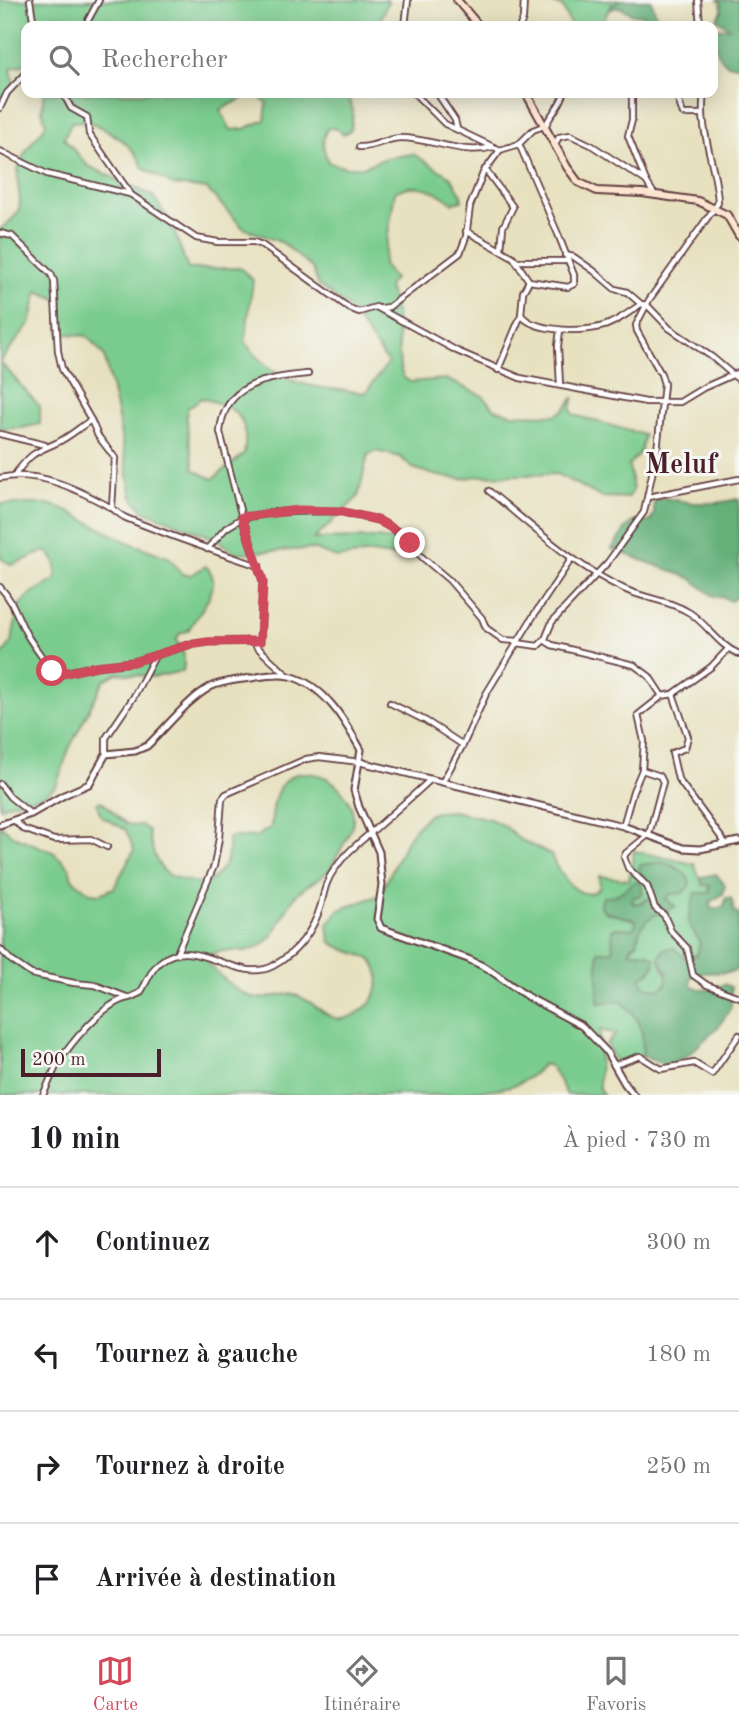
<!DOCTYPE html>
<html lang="fr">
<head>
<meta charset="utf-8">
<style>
	body { margin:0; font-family:"Old Standard TT",serif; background:#f2f2f2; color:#202124 }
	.scale { position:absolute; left:21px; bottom:18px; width:140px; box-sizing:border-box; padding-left:7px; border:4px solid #4a1f2b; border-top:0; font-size:19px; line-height:24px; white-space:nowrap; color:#4a1f2b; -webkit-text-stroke:5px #f6f6f2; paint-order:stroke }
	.stop { position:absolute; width:21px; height:21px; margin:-16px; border:5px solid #d1495b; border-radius:50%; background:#fff }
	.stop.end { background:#d1495b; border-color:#fff; box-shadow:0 2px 7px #0008 }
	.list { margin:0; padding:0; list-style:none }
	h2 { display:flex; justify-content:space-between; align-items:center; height:91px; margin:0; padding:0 28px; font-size:30px }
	h2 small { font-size:23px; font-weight:400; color:#757577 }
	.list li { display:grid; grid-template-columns:46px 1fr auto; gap:21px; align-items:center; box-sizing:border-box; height:112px; padding:0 28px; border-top:2px solid #e0e0e0 }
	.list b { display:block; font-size:26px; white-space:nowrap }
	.list em { font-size:23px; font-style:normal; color:#757577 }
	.icon { flex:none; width:38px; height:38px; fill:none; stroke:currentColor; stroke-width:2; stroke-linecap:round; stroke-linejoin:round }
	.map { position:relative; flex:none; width:739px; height:1095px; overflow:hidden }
	.search { position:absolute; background:#fff; box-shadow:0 4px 18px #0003; left:21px; right:21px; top:21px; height:77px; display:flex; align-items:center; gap:18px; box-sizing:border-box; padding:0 24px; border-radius:14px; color:#757577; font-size:26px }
	.sheet { height:539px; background:#fff }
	nav { display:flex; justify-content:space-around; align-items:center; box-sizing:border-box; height:98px; border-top:2px solid #e0e0e0; background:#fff; font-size:19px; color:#757577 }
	nav a { display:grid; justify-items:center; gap:4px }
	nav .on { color:#d1495b }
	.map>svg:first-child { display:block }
</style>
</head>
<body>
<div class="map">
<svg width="739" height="1095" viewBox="0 0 739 1095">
	<rect width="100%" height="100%" fill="#f6f6f2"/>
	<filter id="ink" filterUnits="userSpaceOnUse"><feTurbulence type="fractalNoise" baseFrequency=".0143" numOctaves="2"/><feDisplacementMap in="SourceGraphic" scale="14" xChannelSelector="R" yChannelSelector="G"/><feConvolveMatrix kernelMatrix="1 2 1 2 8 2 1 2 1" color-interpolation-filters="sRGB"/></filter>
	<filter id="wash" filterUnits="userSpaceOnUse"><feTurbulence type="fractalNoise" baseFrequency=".00686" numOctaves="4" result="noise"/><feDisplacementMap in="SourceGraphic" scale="28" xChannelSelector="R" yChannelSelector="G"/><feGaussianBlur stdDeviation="1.57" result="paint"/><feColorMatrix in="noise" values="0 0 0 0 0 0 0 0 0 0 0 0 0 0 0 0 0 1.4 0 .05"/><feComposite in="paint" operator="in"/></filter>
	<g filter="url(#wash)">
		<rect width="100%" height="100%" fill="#e7e1bf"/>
		<g fill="#7acc8e" stroke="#62765c" stroke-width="2" fill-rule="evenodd">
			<path d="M0 0H387L388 2 381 18 374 26H26V64L11 68 14 86 4 99 0 96Z"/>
			<path d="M547 0H619L615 4 611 5 601 26H571L562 6 549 3Z"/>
			<path d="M44 93H347L353 112 351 130 344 134 336 128H328C320 139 323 151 329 163L345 167H363L386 158 413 154 451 177 461 193 462 201 453 203C435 190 416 180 395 192L383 265 394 279 388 286 396 314 400 368 403 377 410 382 446 379 483 396 495 409 512 414 555 415 564 410 574 397 571 409 574 415 644 435 641 451 629 465 633 491 627 498 601 497 557 474 478 476 462 479 438 476 413 468 400 457 376 451 368 455 358 497 314 539 375 538 410 542 417 536 416 545 410 551 391 556 372 553 337 558 312 549 236 553 214 538 144 511 132 497 117 413 104 355 87 336 59 333 62 301 38 291 30 323 0 362 40 407V424L22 428 0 429V229C35 206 12 196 19 166 24 150 36 138 46 125L42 109ZM253 93 267 103 265 120 244 129 231 130 220 110ZM88 121C110 131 135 144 143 168L173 185 207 189 243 228 283 243 313 269 318 285 349 308 388 363 365 393C312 386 279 389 245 342L253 280 240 268 188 269 171 223 153 196 88 166 64 138 72 122ZM201 398C236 406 250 417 244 454L213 479 194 470C192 449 185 430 187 409Z"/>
			<path d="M0 504H47L62 508 125 541 170 558 182 574 191 575 206 566C226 586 198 611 188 631L180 633 176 641C185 648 185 661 183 671L155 677 117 673 104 680 69 749 56 786 42 796 7 804 0 808V659L12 641 18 607 30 594 55 580C58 567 56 559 46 551L12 565 0 558Z"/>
			<path d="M299 773C316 772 331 777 342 791 360 814 354 826 341 849 337 856 333 866 327 872 318 881 305 885 297 894 282 910 280 934 260 946 243 957 224 945 209 956L208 964C225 979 242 1001 266 998 277 996 287 992 298 996 323 1006 331 1031 359 1012 368 1005 373 1003 376 992 380 983 380 970 373 962 364 952 342 953 330 941L328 924 339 910 380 895 404 845 413 830 428 815 436 812 453 811 490 819 506 827 519 839 551 855C557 872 582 908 600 887L599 876 629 880 634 851 694 864 703 885H710L709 893 688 922 700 942 697 955 684 957 674 948 659 958 668 978 666 985 659 989 645 987 641 977 645 974 641 952H629L638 938 637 933 648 918 674 907 666 899 671 894 648 881 654 886 653 896 637 904 632 903 628 887C623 895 613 897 603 897L605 912 636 920V925L633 929 612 930 613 951H598L599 1003 621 1001C641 1019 645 1029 642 1056L617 1064 606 1044 616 1034 600 1030 599 1089 603 1095H567L551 1066 543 1064C521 1091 499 1088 467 1092L463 1095H0V825L13 836 53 852 69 867 72 879 90 893 100 894 114 888 134 850 126 830 101 816 97 804 100 801C115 809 122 830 141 825L148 830C157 875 164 878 207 884 225 868 230 863 228 838L257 836 271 827C273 804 274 781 299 773Z"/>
		</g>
		<g fill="#63b079" stroke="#566852" stroke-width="2">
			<path d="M619 0H651L660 26H649L643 15 633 14 619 7 609 10 612 4H615Z"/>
			<path d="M717 0H739V65H728C717 56 713 43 713 29L729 28 717 19 722 11 720 1Z"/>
			<path d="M665 498 693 503H717L739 499V594L731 601 723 597H715L690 578 612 549 626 528 635 521 650 522 654 514V500Z"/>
			<path d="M661 862C673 866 687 870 690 884L683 893 671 894 666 899 675 906C655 915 639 918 637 943L632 946 629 952 647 953 655 958C655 970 650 972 641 978L645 987 659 989 666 985 667 972 659 958 664 949 674 948 684 957 697 955 700 942 688 922 695 893H709L710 885H703L701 877 716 874 725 885 723 894 710 902 711 909H717L724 906 726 898H731L735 913 739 914 737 970C720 977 707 967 690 978L691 985C703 992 712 991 724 984L731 987V1007L719 1026 686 1057 665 1065 642 1056C645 1031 640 1017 621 1001L598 1003V951H613L612 930 616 928 632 929 636 924V920L605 912 600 906 603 897C618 897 623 890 634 882L641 883 643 894 633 898 632 903C640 905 647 900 653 896L654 886 639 873 640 865Z"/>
		</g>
	</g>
	<g filter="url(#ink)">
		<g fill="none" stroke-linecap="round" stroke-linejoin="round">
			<g stroke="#623c41" stroke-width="8">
				<g id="minor">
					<path d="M30 0 34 26"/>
					<path d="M698 0 700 26"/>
					<path d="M85 26 99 0"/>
					<path d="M405 26 408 0"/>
					<path d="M520 26 523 19 524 0"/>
					<path d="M63 93 71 108 87 117 89 134 130 193"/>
					<path d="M414 93 445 124 500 150"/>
					<path d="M437 93 455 120 457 129"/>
					<path d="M632 93V120L628 136 646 181 654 194"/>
					<path d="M676 93 683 114H702"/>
					<path d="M0 108 7 93 26 73"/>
					<path d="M555 144 559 137 570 135 591 145 646 181"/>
					<path d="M359 147C374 148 386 138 401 138 431 138 463 156 493 147"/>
					<path d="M0 151 47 174 130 194 196 238 218 242H254L262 245 349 308 359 312 376 307 457 351 520 378 646 402H680L703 388 739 372"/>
					<path d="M485 169 513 207 503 227 501 250"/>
					<path d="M466 231 513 257 529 281 568 287 574 284V275L558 234 519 144 533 130 546 125C551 113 561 106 564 93"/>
					<path d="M0 233 12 236 51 274 54 281 58 351 62 369 91 420 98 436 115 458 112 507"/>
					<path d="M565 255 574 257 594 271 615 289 627 292 641 304 647 305 669 328 712 357 739 380"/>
					<path d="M517 261H568"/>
					<path d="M381 308 389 307 460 253 466 237 470 206 483 173 500 150 519 144"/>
					<path d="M521 315C535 333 589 333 609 324 621 319 631 311 641 304"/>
					<path d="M498 370 521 315 523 292 529 281"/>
					<path d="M560 385 558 346 560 330"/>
					<path d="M0 434 45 445"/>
					<path d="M16 473C30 455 33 453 54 444 67 439 80 427 91 420"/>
					<path d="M0 478C38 470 75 488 108 506 115 509 119 515 126 518 170 536 214 551 259 566"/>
					<path d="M489 491C532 526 574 566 624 589 645 599 670 600 690 613 708 625 718 645 739 654"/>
					<path d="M648 497 739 479"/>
					<path d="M207 549 226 528 242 518 275 512 339 511 378 520 395 530 423 558 449 580 482 618 486 628 503 640 519 641"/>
					<path d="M0 587C14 602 17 617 27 635 34 647 44 659 52 671L58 674 96 666 133 662 188 645 208 642 260 641"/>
					<path d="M544 640 552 645 634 665 649 676 662 696"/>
					<path d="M517 643 538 646 545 639 552 622 608 562 644 512 657 451 664 384 661 374 637 331 636 325 649 300 718 203C717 167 698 131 704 93"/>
					<path d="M287 675 256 646 260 641 263 581 242 518 220 432C224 382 268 378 308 374"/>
					<path d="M673 694 688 737 685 748 672 753 678 779 726 844"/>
					<path d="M390 703 426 721 463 745"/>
					<path d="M106 754V738L133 698 154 658"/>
					<path d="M642 770 660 776 663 782 649 834"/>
					<path d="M443 781 463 745 486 694 534 615 572 558"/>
					<path d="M0 784 10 797 31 814"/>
					<path d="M14 820 23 829 54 840 91 839 107 847"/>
					<path d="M623 826 633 791 642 770 644 741 638 715 662 696 673 694 711 667 728 649"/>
					<path d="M648 835 626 853 624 857 628 868 647 886 655 908 664 915 671 931 687 948 693 975 707 985 739 997"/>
					<path d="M0 949 12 961 31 974 74 983 95 985 129 998 140 993C147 983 150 970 160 962 194 933 237 985 273 966 298 952 313 932 321 905 324 893 326 880 334 870 345 853 360 842 375 829 394 812 413 796 431 779"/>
					<path d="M177 953 214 866 219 838 222 799 226 794 306 759 319 757 360 762"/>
					<path d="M614 1065 640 1056 661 1069 694 1063 712 1074 739 1035"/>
					<path d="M43 1095C48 1085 52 1074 57 1065 70 1044 103 1003 128 998"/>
				</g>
			</g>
			<g stroke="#623c41" stroke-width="9">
				<g id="tertiary">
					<path d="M360 762 623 826 683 848 700 849 739 841"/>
					<path d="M0 825 31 814 64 795 89 784 106 754 135 751 147 746C167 727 186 701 210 687 222 681 238 680 251 678 263 676 277 673 289 676 324 684 345 721 361 750L354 790 359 807 379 852 382 885 377 919 381 928 468 959 487 968 528 997 582 1026 606 1051 625 1084 634 1095"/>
				</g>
			</g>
			<g stroke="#623c41" stroke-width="10">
				<g id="secondary">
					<path d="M457 0 479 26"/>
					<path d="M526 93 567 167 578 182 597 191 642 193 698 201 727 215 739 236"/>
				</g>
			</g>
			<use href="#minor" stroke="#fff" stroke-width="4.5"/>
			<use href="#tertiary" stroke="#fff" stroke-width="5"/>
			<use href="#secondary" stroke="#fce5d0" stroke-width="6"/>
		</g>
	</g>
	<g fill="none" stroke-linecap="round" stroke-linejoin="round" filter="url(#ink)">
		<path stroke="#d1495b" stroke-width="9" d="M52 671 62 674 96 666 133 662 188 645 208 642 260 641 263 581 242 517 299 510 339 511 378 520 395 530 410 543"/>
	</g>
	<g text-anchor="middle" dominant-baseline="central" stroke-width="6" stroke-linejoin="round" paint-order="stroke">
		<g font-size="28" font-weight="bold" fill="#4a1f2b" stroke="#f6f6f2">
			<text x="681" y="466">Meluf</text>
		</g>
	</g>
</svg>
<div class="scale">200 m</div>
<div class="stop" style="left:52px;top:671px"></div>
<div class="stop end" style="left:410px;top:543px"></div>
<div class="search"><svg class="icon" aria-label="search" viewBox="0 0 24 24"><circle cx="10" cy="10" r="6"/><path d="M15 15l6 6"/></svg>Rechercher</div>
</div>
<section class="sheet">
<h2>10 min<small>À pied · 730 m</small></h2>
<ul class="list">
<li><svg class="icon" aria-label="ahead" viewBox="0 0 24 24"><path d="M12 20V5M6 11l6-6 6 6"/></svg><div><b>Continuez</b></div><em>300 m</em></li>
<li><svg class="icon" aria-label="left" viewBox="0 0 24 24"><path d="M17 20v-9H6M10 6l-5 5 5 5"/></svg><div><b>Tournez à gauche</b></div><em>180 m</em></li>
<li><svg class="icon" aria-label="right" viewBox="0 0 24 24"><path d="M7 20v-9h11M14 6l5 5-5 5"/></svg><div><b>Tournez à droite</b></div><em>250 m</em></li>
<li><svg class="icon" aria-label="arrive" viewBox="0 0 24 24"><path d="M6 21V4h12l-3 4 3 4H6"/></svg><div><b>Arrivée à destination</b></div></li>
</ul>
</section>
<nav>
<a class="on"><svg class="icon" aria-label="map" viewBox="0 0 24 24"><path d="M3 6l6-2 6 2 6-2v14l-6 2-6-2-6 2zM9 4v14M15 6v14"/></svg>Carte</a>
<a><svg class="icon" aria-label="directions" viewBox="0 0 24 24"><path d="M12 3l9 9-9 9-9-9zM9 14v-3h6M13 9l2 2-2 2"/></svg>Itinéraire</a>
<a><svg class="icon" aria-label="saved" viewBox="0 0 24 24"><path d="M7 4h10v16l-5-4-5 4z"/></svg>Favoris</a>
</nav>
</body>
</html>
